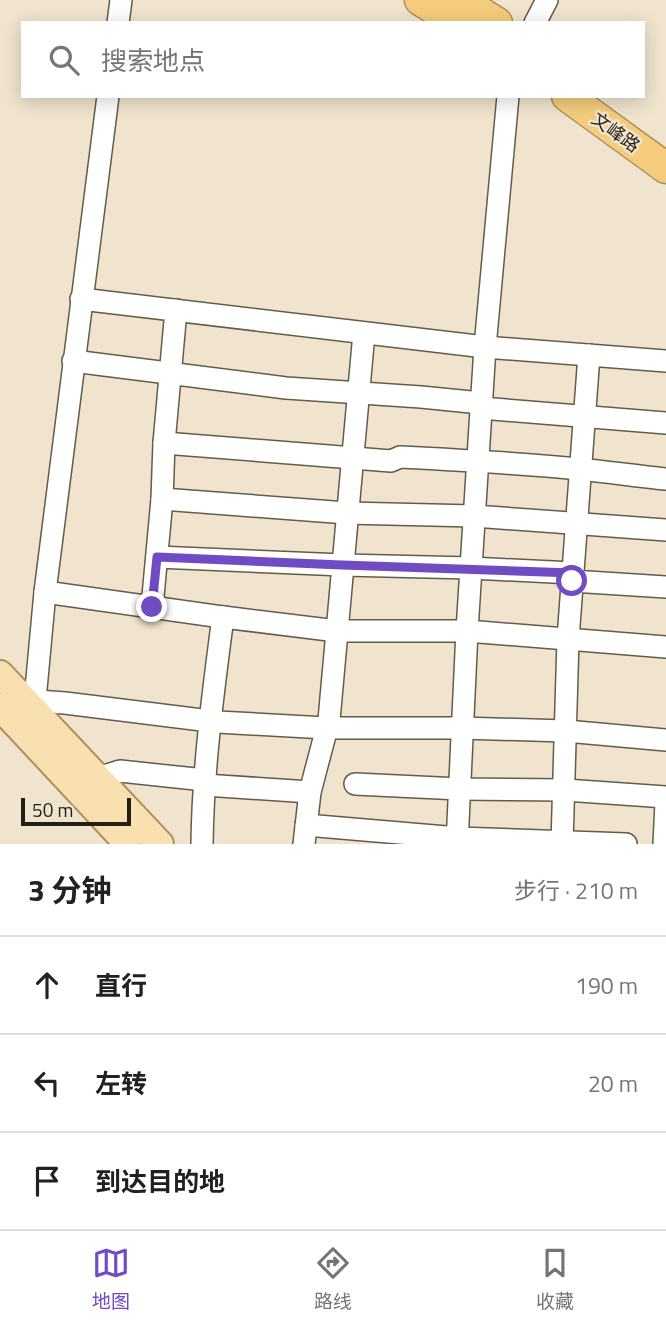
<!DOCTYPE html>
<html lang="zh">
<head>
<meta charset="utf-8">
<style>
	body { margin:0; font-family:"Titillium Web","Noto Sans SC",sans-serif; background:#f6f6f6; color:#202124 }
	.scale { position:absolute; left:21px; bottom:18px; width:110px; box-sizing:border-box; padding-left:7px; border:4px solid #231f17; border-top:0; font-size:19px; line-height:24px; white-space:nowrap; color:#231f17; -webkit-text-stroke:5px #f0e4ce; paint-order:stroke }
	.stop { position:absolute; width:21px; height:21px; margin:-16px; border:5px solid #704bc4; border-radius:50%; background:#fff }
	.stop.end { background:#704bc4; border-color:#fff; box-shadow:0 2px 7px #0008 }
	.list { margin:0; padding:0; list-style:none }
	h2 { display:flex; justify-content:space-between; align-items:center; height:91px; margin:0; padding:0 28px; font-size:30px }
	h2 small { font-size:23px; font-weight:400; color:#757577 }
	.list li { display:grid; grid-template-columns:46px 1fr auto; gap:21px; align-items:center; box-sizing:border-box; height:98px; padding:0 28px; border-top:2px solid #e0e0e0 }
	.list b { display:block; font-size:26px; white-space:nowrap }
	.list em { font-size:23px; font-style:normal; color:#757577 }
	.icon { flex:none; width:38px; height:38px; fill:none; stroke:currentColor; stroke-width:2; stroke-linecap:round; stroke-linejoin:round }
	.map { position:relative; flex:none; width:666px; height:844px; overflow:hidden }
	.search { position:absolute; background:#fff; box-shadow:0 4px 18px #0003; left:21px; right:21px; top:21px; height:77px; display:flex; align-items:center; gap:18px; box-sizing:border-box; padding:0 24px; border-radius:0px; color:#757577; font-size:26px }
	.sheet { height:385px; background:#fff }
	nav { display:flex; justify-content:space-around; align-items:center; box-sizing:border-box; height:98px; border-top:2px solid #e0e0e0; background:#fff; font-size:19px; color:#757577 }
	nav a { display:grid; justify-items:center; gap:4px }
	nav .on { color:#704bc4 }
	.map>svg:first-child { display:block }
</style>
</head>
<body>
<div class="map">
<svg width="666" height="844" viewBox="0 0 666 844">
	<rect width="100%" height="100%" fill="#f0e4ce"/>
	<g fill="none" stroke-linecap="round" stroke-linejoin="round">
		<g stroke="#655b48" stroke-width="24">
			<g id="minor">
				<path d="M118 23 121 0"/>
				<path d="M535 23 547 0"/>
				<path d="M81 299 485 347 666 361"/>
				<path d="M73 361 286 388 421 397 481 403"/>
				<path d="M481 408 666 423"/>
				<path d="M164 443 391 461 400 457C460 460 520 463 579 469 608 472 637 476 666 479"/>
				<path d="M162 499 347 513 474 516 666 530"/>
				<path d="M157 557 343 565 471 568 573 573 572 581 666 587"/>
				<path d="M45 592 215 616 337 631H467L666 647"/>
				<path d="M152 607 162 499 164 443 176 310"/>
				<path d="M24 700 65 703 218 722 326 728H462L566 731 666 740"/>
				<path d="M35 700 45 592 108 96"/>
				<path d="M98 778 120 771 205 780V785L310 792"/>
				<path d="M355 784 460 789 565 790 666 797"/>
				<path d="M306 825 458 838 626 844"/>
				<path d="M202 844C203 768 213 693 223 617"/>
				<path d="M304 844 310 792 329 720 364 333"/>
				<path d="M457 844 467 631 485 347 508 96"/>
				<path d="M562 844 568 639 589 355"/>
				<path d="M664 844 666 802"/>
			</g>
		</g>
		<g stroke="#ac8f59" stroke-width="30">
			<g id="major">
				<path d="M0 674 160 844"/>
				<path d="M0 707 128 844"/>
			</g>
		</g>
		<g stroke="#ac8f59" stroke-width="33">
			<g id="highway">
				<path d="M420 0 457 23"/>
				<path d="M461 0 497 23"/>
				<path d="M567 96 666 168"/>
			</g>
		</g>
		<use href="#minor" stroke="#fff" stroke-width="21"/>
		<use href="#major" stroke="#f9e0b1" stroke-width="26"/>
		<use href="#highway" stroke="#f5cc7d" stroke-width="30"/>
	</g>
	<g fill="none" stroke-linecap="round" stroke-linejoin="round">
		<path stroke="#704bc4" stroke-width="9" d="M152 607 157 557 342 565 573 573 572 581"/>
	</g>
	<g text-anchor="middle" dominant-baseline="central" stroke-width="5" stroke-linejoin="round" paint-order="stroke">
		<g font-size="18" fill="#231f17" stroke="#f0e4ce">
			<text transform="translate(616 132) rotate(36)">文峰路</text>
		</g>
	</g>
</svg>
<div class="scale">50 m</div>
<div class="stop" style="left:572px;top:581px"></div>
<div class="stop end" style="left:152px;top:607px"></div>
<div class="search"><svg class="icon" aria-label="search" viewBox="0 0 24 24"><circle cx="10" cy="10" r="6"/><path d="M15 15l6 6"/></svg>搜索地点</div>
</div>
<section class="sheet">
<h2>3 分钟<small>步行 · 210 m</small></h2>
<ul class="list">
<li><svg class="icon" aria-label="ahead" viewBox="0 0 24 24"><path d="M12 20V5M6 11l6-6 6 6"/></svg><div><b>直行</b></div><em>190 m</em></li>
<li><svg class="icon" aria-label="left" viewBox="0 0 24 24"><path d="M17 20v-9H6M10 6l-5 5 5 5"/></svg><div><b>左转</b></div><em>20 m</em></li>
<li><svg class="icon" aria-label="arrive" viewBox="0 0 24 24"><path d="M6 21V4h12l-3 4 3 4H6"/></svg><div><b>到达目的地</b></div></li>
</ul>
</section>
<nav>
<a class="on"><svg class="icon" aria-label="map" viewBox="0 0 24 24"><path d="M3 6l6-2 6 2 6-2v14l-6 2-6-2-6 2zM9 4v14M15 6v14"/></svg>地图</a>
<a><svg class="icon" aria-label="directions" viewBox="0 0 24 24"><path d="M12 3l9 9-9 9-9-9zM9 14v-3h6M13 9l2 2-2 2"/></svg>路线</a>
<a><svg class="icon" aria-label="saved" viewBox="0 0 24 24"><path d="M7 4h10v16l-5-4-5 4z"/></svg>收藏</a>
</nav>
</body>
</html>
